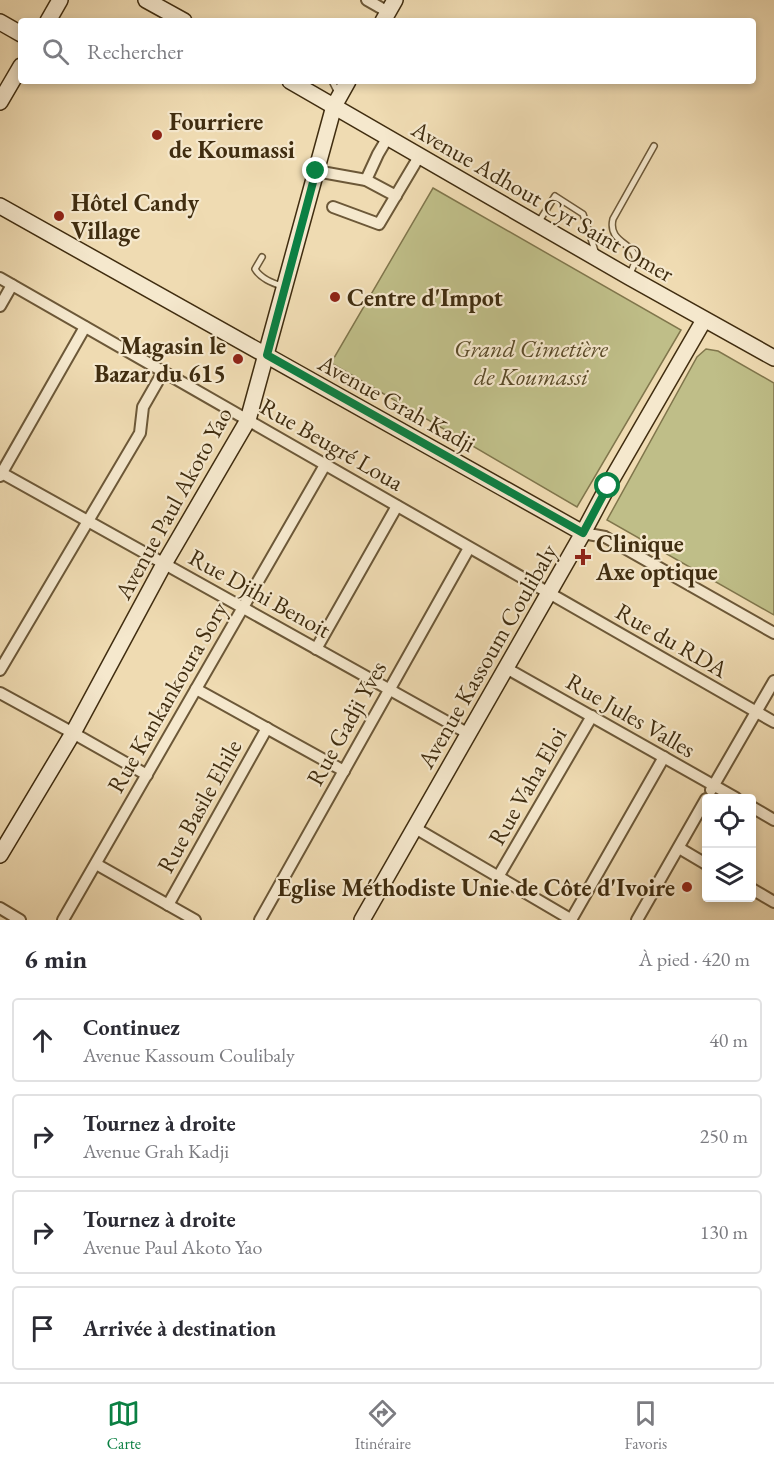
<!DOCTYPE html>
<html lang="fr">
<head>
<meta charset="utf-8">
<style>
	body { margin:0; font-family:"EB Garamond",serif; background:#f7f7f7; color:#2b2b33 }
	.controls { position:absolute; right:18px; bottom:18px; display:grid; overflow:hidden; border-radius:6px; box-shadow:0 3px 9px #0003 }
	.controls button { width:54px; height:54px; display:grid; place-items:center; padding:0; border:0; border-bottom:2px solid #e1e1e2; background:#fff; color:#2b2b33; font:30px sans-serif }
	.stop { position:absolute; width:18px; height:18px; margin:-14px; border:4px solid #0b8043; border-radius:50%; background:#fff }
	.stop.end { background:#0b8043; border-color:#fff; box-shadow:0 2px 6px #0008 }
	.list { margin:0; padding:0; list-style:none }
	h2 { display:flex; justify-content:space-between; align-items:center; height:78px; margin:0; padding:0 24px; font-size:26px }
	h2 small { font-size:20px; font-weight:400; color:#7c7c81 }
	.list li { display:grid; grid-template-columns:39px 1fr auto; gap:18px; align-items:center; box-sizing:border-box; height:84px; margin:0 12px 12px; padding:0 12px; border:2px solid #e1e1e2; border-radius:6px }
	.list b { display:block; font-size:22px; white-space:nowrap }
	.list p { margin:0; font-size:20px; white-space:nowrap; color:#7c7c81 }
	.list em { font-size:20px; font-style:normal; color:#7c7c81 }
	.icon { flex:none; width:33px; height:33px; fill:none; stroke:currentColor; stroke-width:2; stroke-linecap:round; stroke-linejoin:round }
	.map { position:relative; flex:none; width:774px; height:920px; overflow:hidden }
	.search { position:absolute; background:#fff; box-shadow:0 3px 9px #0003; left:18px; right:18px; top:18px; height:66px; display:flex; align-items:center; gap:15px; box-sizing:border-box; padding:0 21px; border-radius:6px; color:#7c7c81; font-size:22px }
	.sheet { height:462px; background:#fff }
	nav { display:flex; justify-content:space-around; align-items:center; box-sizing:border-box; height:84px; border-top:2px solid #e1e1e2; background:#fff; font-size:16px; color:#7c7c81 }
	nav a { display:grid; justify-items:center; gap:3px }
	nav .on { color:#0b8043 }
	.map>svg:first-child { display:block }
</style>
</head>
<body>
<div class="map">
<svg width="774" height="920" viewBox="0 0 774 920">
	<rect width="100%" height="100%" fill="#efdbb2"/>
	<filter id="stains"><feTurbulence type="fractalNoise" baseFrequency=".00333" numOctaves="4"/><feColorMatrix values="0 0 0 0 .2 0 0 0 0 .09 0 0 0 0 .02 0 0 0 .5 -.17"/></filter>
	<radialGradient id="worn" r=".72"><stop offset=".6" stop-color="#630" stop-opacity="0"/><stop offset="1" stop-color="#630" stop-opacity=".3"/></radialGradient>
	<g fill="#bfbe88" stroke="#80764c" stroke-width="1.5">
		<path d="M433 188 681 330 577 507 331 363Z"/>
		<path d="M706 349 718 351 774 383V615L607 520 697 357Z"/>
	</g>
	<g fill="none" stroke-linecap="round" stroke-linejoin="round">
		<g stroke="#6c5838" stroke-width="8">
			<g id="lane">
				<path d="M332 81 338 93"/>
				<path d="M538 223 555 196 583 214 596 254"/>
				<path d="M262 257 255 269C261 279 273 283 284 287"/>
				<path d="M629 276C631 271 634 266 635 261 638 243 607 244 613 219L654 146"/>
			</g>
		</g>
		<g stroke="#6c5838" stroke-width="14">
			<g id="street">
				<path d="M367 0 388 12"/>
				<path d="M316 171 366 180 396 196"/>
				<path d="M366 180 378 154 388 137"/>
				<path d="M333 207 379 224 420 155"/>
				<path d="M0 278 774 722"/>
				<path d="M0 306 12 285"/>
				<path d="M0 472 469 734"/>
				<path d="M0 476 85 327"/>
				<path d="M583 533 605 537 774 633"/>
				<path d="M316 649 397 506"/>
				<path d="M506 668 736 798"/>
				<path d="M0 670 140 433 143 407 163 372"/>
				<path d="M196 689 344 771"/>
				<path d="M0 693 73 733 147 775"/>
				<path d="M711 790 774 681"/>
				<path d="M752 807 774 820"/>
				<path d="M415 828 572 920"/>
				<path d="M679 848 706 864"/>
				<path d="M96 864 195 920"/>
				<path d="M498 877 592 716"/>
				<path d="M752 889 774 902"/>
				<path d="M168 905 267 728"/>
				<path d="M0 908 20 920"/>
				<path d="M63 920 325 465"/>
				<path d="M260 920 469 548"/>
				<path d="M571 920 664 757"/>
				<path d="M637 920 706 799"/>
			</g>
		</g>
		<g stroke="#402d10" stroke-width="18">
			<g id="secondary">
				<path d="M146 0 184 21"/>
				<path d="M48 21 60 0"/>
				<path d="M383 21 395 0"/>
				<path d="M0 22 21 34"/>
				<path d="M290 81 629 277 774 358"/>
				<path d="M0 102 21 66"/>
				<path d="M0 206 583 533"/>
				<path d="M0 855 73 733 164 564 248 420 334 106 348 81"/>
				<path d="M362 920 583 533 608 486 704 320"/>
			</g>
		</g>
		<use href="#lane" stroke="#f5e8cd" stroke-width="5"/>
		<use href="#street" stroke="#f5e8cd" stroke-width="10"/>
		<use href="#secondary" stroke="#f5e8cd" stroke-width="15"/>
	</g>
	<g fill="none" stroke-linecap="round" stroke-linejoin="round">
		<path stroke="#0b8043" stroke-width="8" d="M316 171 267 355 583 533 608 486"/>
	</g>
	<g fill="#8f2418" stroke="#f5e8cd" stroke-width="2">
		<circle cx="157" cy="135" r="6"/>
		<circle cx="59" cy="216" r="6"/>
		<circle cx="335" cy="297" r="6"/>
		<circle cx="238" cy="359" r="6"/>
		<path d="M580 548h6v6h6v6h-6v6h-6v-6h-6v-6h6z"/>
		<circle cx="687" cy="887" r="6"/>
	</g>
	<g text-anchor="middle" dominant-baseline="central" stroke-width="4.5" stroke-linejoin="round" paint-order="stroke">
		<g font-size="24" font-weight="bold" fill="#402d10" stroke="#f5e8cd" text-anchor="start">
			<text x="169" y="121">Fourriere<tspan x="169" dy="28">de Koumassi</tspan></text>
			<text x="71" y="202">Hôtel Candy<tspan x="71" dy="28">Village</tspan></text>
			<text x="347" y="297">Centre d'Impot</text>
			<text x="226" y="345" text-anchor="end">Magasin le<tspan x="226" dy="28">Bazar du 615</tspan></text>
			<text x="596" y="543">Clinique<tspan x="596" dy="28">Axe optique</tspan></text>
			<text x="675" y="887" text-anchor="end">Eglise Méthodiste Unie de Côte d'Ivoire</text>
		</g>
		<g font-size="24" fill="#402d10" stroke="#f5e8cd">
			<text transform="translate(543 201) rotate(30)">Avenue Adhout Cyr Saint Omer</text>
			<text transform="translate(397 403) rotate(29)">Avenue Grah Kadji</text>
			<text transform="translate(332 444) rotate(30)">Rue Beugré Loua</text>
			<text transform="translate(173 503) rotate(-61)">Avenue Paul Akoto Yao</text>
			<text transform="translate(260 593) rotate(29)">Rue Djihi Benoit</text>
			<text transform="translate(672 640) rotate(30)">Rue du RDA</text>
			<text transform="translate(487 656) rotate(-60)">Avenue Kassoum Coulibaly</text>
			<text transform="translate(167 697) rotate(-60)">Rue Kankankoura Sory</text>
			<text transform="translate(631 715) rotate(30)">Rue Jules Valles</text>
			<text transform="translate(346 723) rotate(-61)">Rue Gadji Yves</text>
			<text transform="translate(527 786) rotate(-60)">Rue Vaha Eloi</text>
			<text transform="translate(199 806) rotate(-61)">Rue Basile Ehile</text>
		</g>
		<g font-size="24" font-style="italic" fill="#594a28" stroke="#f5e8cd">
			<text x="531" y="348">Grand Cimetière<tspan x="531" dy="28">de Koumassi</tspan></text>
		</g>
	</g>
	<rect width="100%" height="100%" filter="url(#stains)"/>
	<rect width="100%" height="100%" fill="url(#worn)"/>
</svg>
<div class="controls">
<button><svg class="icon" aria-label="locate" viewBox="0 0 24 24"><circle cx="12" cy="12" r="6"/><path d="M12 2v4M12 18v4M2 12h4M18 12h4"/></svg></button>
<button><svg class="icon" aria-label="layers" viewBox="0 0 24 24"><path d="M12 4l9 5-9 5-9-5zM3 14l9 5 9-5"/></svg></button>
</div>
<div class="stop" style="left:608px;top:486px"></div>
<div class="stop end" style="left:316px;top:171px"></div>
<div class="search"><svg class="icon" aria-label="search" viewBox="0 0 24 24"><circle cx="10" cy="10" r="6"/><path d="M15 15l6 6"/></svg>Rechercher</div>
</div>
<section class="sheet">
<h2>6 min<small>À pied · 420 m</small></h2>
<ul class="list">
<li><svg class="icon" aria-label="ahead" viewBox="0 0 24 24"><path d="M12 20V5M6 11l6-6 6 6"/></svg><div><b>Continuez</b><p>Avenue Kassoum Coulibaly</p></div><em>40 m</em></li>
<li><svg class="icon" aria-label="right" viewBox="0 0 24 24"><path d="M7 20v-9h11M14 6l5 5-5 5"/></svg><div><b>Tournez à droite</b><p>Avenue Grah Kadji</p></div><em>250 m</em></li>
<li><svg class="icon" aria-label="right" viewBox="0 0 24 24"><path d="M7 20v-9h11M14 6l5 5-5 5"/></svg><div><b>Tournez à droite</b><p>Avenue Paul Akoto Yao</p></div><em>130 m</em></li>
<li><svg class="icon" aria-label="arrive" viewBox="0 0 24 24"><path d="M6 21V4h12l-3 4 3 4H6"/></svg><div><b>Arrivée à destination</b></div></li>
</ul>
</section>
<nav>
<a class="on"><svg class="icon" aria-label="map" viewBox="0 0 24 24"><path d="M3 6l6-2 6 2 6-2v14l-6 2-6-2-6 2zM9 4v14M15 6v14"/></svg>Carte</a>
<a><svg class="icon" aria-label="directions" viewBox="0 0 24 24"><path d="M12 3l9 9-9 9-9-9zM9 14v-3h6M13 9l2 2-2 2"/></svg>Itinéraire</a>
<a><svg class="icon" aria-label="saved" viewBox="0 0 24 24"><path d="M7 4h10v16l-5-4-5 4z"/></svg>Favoris</a>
</nav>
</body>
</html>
